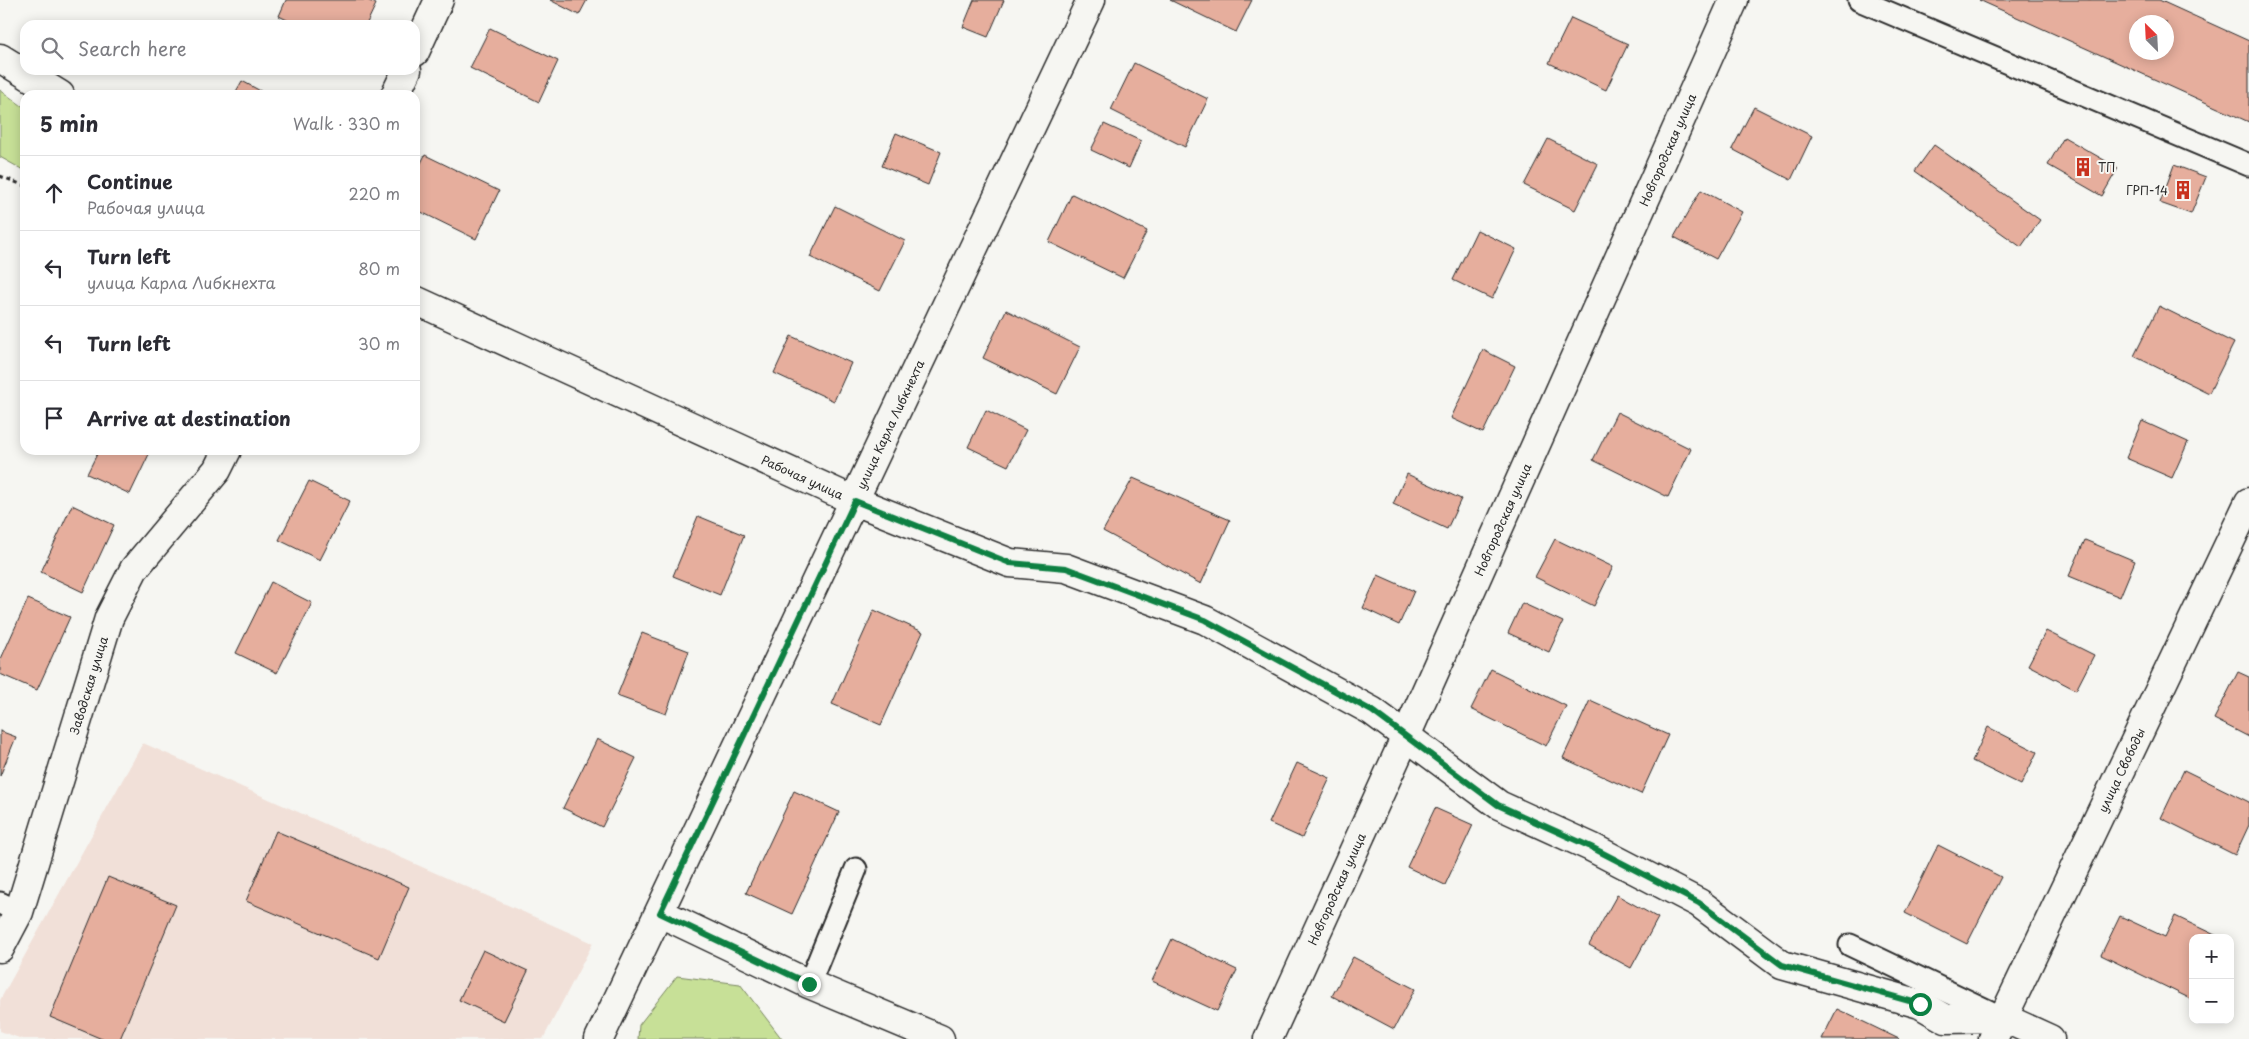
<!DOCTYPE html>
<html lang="en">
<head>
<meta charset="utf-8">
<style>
	body { margin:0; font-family:"Playpen Sans",sans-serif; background:#f7f7f7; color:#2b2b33 }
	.controls { position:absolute; right:15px; bottom:15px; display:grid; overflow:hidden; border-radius:10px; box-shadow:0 2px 12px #0003 }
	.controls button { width:45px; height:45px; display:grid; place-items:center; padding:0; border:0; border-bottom:1px solid #e1e1e2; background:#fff; color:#2b2b33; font:25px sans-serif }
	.compass { position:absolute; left:2129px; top:15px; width:45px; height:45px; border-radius:50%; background:#fff; box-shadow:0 2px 12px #0003; rotate:336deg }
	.stop { position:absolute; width:15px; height:15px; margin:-11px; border:4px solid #0b8043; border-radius:50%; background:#fff }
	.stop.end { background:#0b8043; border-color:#fff; box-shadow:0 1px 5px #0008 }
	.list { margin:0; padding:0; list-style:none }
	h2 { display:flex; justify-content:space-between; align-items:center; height:65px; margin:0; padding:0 20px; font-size:21px }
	h2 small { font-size:16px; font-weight:400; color:#7c7c81 }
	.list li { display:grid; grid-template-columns:32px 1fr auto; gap:15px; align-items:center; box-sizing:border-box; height:75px; padding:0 20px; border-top:1px solid #e1e1e2 }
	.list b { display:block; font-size:19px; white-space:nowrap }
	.list p { margin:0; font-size:16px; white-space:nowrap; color:#7c7c81 }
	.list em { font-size:16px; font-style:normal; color:#7c7c81 }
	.icon { flex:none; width:28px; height:28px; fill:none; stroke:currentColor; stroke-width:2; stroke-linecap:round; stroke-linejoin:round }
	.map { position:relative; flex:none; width:2249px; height:1039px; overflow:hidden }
	.search { position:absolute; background:#fff; box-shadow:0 2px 12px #0003; left:20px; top:20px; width:400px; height:55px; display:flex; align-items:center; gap:12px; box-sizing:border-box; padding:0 18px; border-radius:15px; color:#7c7c81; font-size:19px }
	.panel { position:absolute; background:#fff; box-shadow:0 2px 12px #0003; left:20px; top:90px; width:400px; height:365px; border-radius:15px }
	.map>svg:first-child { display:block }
</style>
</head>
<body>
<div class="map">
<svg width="2249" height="1039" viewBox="0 0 2249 1039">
	<rect width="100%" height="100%" fill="#f6f6f2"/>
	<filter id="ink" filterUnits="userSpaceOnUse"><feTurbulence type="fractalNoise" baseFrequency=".02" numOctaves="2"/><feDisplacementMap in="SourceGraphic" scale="10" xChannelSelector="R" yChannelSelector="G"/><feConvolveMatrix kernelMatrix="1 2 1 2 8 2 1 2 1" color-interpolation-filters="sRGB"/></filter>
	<g filter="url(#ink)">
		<path fill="#f1e0d8" d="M143 743 593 943 543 1039H22L0 1031V1000Z"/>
		<g fill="#c7e097" stroke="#798661">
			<path d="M0 90 25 108V171L0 157Z"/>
			<path d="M677 976 740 984 782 1039H638L639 1025Z"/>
		</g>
		<g fill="#e6ae9d" stroke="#2b2b2b" fill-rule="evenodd">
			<path d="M286 0H367L376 4 366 25H297L279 16Z"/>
			<path d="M550 0H587L579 15Z"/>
			<path d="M974 0H1004L988 37 963 27Z"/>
			<path d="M1170 0H1252L1236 32Z"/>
			<path d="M1979 0H2159L2249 41V122ZM2136 22H2166V52H2136Z"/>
			<path d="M1571 18 1628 44 1606 90 1549 63Z"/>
			<path d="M490 28 558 61 539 102 470 68Z"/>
			<path d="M1134 63 1208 99 1185 147 1111 110Z"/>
			<path d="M242 81 268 95H234Z"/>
			<path d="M1754 107 1812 136 1791 180 1732 149Z"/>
			<path d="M1104 124 1141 141 1129 168 1091 150Z"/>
			<path d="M896 133 941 152 928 185 882 166Z"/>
			<path d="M2064 137 2118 168 2102 196 2048 165Z"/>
			<path d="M1548 139 1598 164 1575 210 1524 185Z"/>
			<path d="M1934 145 2040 220 2021 247 1915 171Z"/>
			<path d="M425 155 499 191 476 239 415 209V175Z"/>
			<path d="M2174 165 2206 177 2191 214 2160 203Z"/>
			<path d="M1701 190 1742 212 1716 259 1674 237Z"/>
			<path d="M1072 194 1147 231 1123 278 1049 242Z"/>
			<path d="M835 206 905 241 880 291 810 257Z"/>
			<path d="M1477 230 1516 249 1492 299 1453 280Z"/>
			<path d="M2159 306 2234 343 2209 393 2134 356Z"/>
			<path d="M1006 310 1080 347 1057 394 983 358Z"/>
			<path d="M791 336 851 363 834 401 774 373Z"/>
			<path d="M1483 350 1515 366 1483 433 1451 418Z"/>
			<path d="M986 410 1026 430 1008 466 968 447Z"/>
			<path d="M1617 412 1691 449 1668 497 1593 460Z"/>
			<path d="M2142 421 2188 442 2172 478 2126 458Z"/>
			<path d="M99 450H151L130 494 87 474Z"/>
			<path d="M1407 474 1461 499 1447 529 1393 504Z"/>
			<path d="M1133 478 1230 520 1201 584 1103 531Z"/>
			<path d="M309 481 350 501 320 560 279 540Z"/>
			<path d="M72 505 114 525 83 592 41 572Z"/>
			<path d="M698 516 744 535 720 595 673 576Z"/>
			<path d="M1555 539 1613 567 1594 606 1535 577Z"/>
			<path d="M2085 540 2135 561 2120 597 2069 576Z"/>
			<path d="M1378 575 1414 591 1399 625 1363 608Z"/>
			<path d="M271 582 312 603 277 673 236 653Z"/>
			<path d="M28 599 70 617 37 690 0 674V661Z"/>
			<path d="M1522 603 1563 622 1549 652 1508 633Z"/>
			<path d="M874 610 923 632 881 725 832 704Z"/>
			<path d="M2046 631 2094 655 2076 690 2028 665Z"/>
			<path d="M642 633 689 651 666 714 617 696Z"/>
			<path d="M1491 669 1566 706 1546 746 1471 709Z"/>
			<path d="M2238 672 2249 677V737L2214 719Z"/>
			<path d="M1590 700 1668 735 1641 794 1563 758Z"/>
			<path d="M1988 727 2037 752 2021 785 1972 761Z"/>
			<path d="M0 731 16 737 0 776Z"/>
			<path d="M597 739 636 758 602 827 563 808Z"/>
			<path d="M1297 763 1330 778 1302 838 1269 823Z"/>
			<path d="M2184 770 2249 802V825L2235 855 2161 818Z"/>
			<path d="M794 791 839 812 792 914 746 893Z"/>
			<path d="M1435 808 1473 825 1445 885 1407 867Z"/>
			<path d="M276 831 409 887 379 958 246 901Z"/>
			<path d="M1938 845 2001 877 1967 944 1905 913Z"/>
			<path d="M108 877 176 905 120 1039H102L50 1017Z"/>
			<path d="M1617 895 1658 918 1631 968 1589 945Z"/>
			<path d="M2120 916 2165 937 2175 916 2217 936 2193 938V1000L2101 955Z"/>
			<path d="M1172 939 1237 970 1217 1011 1152 981Z"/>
			<path d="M483 950 528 971 504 1021 459 1000Z"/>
			<path d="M1353 957 1415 989 1394 1029 1332 996Z"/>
			<path d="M1837 1009 1899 1039H1822Z"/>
		</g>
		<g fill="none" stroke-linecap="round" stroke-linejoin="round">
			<g stroke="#2b2b2b" stroke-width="25">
				<g id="lane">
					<path d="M1859 0 2249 165"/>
					<path d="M0 903 19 912"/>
					<path d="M1850 945 2001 1017"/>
					<path d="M809 984 856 869"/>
				</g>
			</g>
			<g stroke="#2b2b2b" stroke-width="31">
				<g id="street">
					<path d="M415 52 439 0"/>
					<path d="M0 58 60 95"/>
					<path d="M395 95 407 70"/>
					<path id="s1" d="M415 300 855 501 1010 563 1066 568 1205 620 1372 711 1499 805 1591 847 1699 903 1782 965 1920 1004 1946 1019 2004 1018 2050 1039"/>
					<path d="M660 913 809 984 940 1039"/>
					<path id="s2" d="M0 948 19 912 109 618 134 569 217 470 227 450"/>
					<path id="s3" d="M1268 1039 1406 736 1734 0"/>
					<path id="s4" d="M1993 1039 2249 502"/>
				</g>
			</g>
			<g stroke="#2b2b2b" stroke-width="31">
				<g id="primary">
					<path id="s5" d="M599 1039 1091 0"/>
				</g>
			</g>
			<path stroke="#2b2b2b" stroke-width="3" stroke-dasharray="4 4" stroke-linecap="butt" d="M0 176 25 186"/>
			<use href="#lane" stroke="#f6f6f2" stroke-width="21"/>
			<use href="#street" stroke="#f6f6f2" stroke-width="28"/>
			<use href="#primary" stroke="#f6f6f2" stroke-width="28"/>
		</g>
	</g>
	<g fill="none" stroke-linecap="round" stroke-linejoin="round" filter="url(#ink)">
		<path stroke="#0b8043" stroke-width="6" d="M809 984 660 913 855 501 1010 563 1066 568 1205 620 1372 711 1498 805 1591 847 1699 903 1782 965 1920 1004"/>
	</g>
	<defs>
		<g id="building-bare" transform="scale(1.5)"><path d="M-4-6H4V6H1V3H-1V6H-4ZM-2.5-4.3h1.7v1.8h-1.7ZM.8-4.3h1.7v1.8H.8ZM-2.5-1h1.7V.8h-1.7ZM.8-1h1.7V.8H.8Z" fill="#c8321e" stroke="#f6f6f2" stroke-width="2.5" paint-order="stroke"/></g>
	</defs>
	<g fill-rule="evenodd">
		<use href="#building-bare" x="2083" y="167"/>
		<use href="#building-bare" x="2183" y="190"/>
	</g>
	<g text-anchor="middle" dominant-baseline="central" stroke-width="4" stroke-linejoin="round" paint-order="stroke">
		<g font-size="12" fill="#2b2b2b" stroke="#f6f6f2">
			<text stroke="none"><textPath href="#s3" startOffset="975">Новгородская улица</textPath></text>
			<text stroke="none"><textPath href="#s5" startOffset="680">улица Карла Либкнехта</textPath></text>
			<text stroke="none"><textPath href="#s1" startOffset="426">Рабочая улица</textPath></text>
			<text stroke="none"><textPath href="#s3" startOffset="570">Новгородская улица</textPath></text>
			<text stroke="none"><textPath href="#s2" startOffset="278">Заводская улица</textPath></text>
			<text stroke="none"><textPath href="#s4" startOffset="298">улица Свободы</textPath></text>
			<text stroke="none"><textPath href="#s3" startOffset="165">Новгородская улица</textPath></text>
		</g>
		<g font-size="12" fill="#2b2b2b" stroke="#f6f6f2" text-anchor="start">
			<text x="2098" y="167">ТП</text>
			<text x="2168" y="190" text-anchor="end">ГРП-14</text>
		</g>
	</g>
</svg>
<div class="controls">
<button>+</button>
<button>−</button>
</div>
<svg class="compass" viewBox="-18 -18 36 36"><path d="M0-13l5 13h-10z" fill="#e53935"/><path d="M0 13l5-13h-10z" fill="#7c7c81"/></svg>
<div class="stop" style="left:1920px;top:1004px"></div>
<div class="stop end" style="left:809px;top:984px"></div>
<div class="search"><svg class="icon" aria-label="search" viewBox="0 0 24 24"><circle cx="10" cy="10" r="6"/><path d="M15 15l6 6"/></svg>Search here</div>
<section class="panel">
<h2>5 min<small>Walk · 330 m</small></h2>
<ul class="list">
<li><svg class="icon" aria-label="ahead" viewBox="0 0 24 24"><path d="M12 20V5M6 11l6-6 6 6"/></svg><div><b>Continue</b><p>Рабочая улица</p></div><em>220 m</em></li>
<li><svg class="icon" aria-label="left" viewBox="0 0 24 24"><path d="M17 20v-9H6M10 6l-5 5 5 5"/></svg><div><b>Turn left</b><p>улица Карла Либкнехта</p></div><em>80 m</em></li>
<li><svg class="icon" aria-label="left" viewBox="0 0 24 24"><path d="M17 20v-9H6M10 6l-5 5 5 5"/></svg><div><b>Turn left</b></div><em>30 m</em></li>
<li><svg class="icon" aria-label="arrive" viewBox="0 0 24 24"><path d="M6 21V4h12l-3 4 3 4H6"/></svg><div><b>Arrive at destination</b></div></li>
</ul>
</section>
</div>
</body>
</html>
